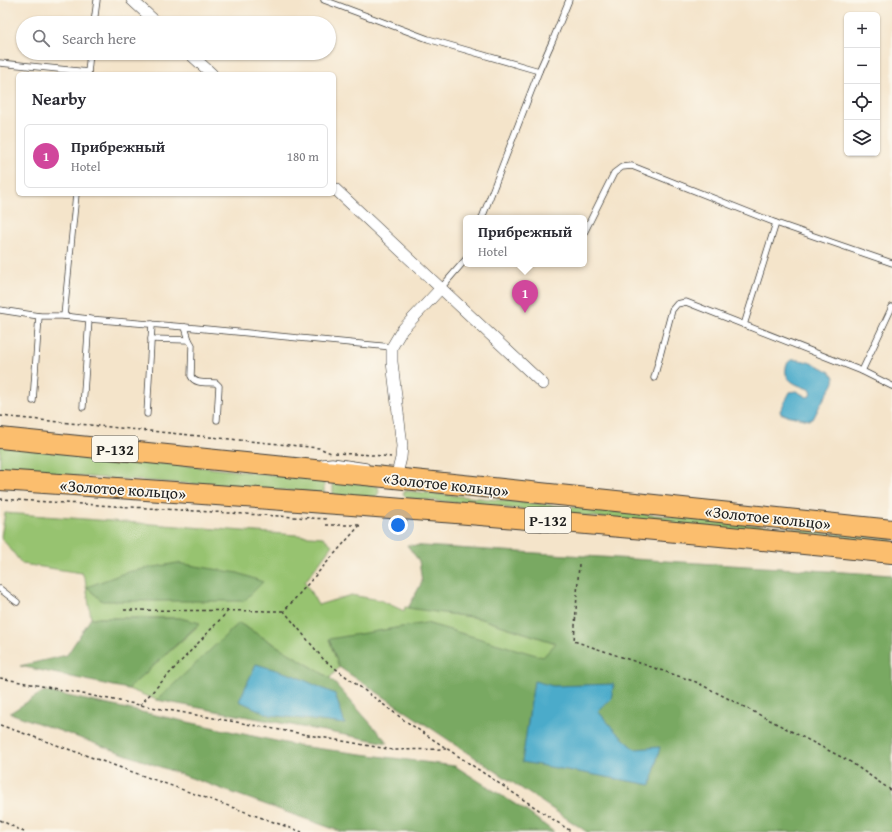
<!DOCTYPE html>
<html lang="en">
<head>
<meta charset="utf-8">
<style>
	body { margin:0; font-family:"Gentium Book Plus",serif; background:#f7f7f7; color:#2b2b33 }
	.controls { position:absolute; right:12px; top:12px; display:grid; overflow:hidden; border-radius:6px; box-shadow:0 1px 3px #0004 }
	.controls button { width:36px; height:36px; display:grid; place-items:center; padding:0; border:0; border-bottom:1px solid #e1e1e2; background:#fff; color:#2b2b33; font:20px sans-serif }
	.you { position:absolute; left:398px; top:525px; width:14px; height:14px; margin:-10px; border:3px solid #fff; border-radius:50%; background:#1a73e8; box-shadow:0 0 0 6px #1a73e833 }
	.badge { display:grid; place-items:center; width:26px; height:26px; border-radius:50%; background:#c8321e; color:#fff; font-size:13px; font-weight:700 }
	.pin { position:absolute; translate:-50% -33px; filter:drop-shadow(0 1px 2px #0008) }
	.pin::after { content:''; position:absolute; top:21px; width:14px; height:12px; background:inherit; clip-path:polygon(0 0,100% 0,50% 100%) }
	.popup { position:absolute; left:463px; top:215px; width:124px; height:52px; box-sizing:border-box; display:grid; place-content:center; border-radius:6px; background:#fff; filter:drop-shadow(0 1px 3px #0005); font-size:13px; white-space:nowrap; color:#7c7c81 }
	.popup b { font-size:15px; color:#2b2b33 }
	.popup::after { content:''; position:absolute; left:50%; top:100%; margin-left:-8px; border:8px solid transparent; border-top-color:#fff }
	.list { margin:0; padding:0; list-style:none }
	h2 { display:flex; justify-content:space-between; align-items:center; height:52px; margin:0; padding:0 16px; font-size:17px }
	h2 small { font-size:13px; font-weight:400; color:#7c7c81 }
	.list li { display:grid; grid-template-columns:26px 1fr auto; gap:12px; align-items:center; box-sizing:border-box; height:64px; margin:0 8px 8px; padding:0 8px; border:1px solid #e1e1e2; border-radius:6px }
	.list b { display:block; font-size:15px; white-space:nowrap }
	.list p { margin:0; font-size:13px; white-space:nowrap; color:#7c7c81 }
	.list em { font-size:13px; font-style:normal; color:#7c7c81 }
	.icon { flex:none; width:22px; height:22px; fill:none; stroke:currentColor; stroke-width:2; stroke-linecap:round; stroke-linejoin:round }
	.map { position:relative; flex:none; width:892px; height:832px; overflow:hidden }
	.search { position:absolute; background:#fff; box-shadow:0 1px 3px #0004; left:16px; top:16px; width:320px; height:44px; display:flex; align-items:center; gap:10px; box-sizing:border-box; padding:0 14px; border-radius:22px; color:#7c7c81; font-size:15px }
	.panel { position:absolute; background:#fff; box-shadow:0 1px 3px #0004; left:16px; top:72px; width:320px; height:124px; border-radius:6px }
	.map>svg:first-child { display:block }
</style>
</head>
<body>
<div class="map">
<svg width="892" height="832" viewBox="0 0 892 832">
	<rect width="100%" height="100%" fill="#fbf7ec"/>
	<filter id="ink" filterUnits="userSpaceOnUse"><feTurbulence type="fractalNoise" baseFrequency=".025" numOctaves="2"/><feDisplacementMap in="SourceGraphic" scale="8" xChannelSelector="R" yChannelSelector="G"/><feConvolveMatrix kernelMatrix="1 2 1 2 8 2 1 2 1" color-interpolation-filters="sRGB"/></filter>
	<filter id="wash" filterUnits="userSpaceOnUse"><feTurbulence type="fractalNoise" baseFrequency=".012" numOctaves="4" result="noise"/><feDisplacementMap in="SourceGraphic" scale="16" xChannelSelector="R" yChannelSelector="G"/><feGaussianBlur stdDeviation="0.9" result="paint"/><feColorMatrix in="noise" values="0 0 0 0 0 0 0 0 0 0 0 0 0 0 0 0 0 1.4 0 .05"/><feComposite in="paint" operator="in"/></filter>
	<g filter="url(#wash)">
		<rect width="100%" height="100%" fill="#f4e4ca"/>
		<g fill="#97c370" stroke="#5a7046">
			<path d="M0 446 324 480V493L0 471Z"/>
			<path d="M333 480 378 486 379 492 376 497 333 495Z"/>
			<path d="M405 491H408L892 538V547L407 498 403 494Z"/>
			<path d="M5 513 323 537 332 545 305 582 318 605 351 595 380 600 404 611 405 607 478 618 556 643 543 658 426 623 329 640 339 667 330 678 242 625 157 700 128 689 200 624 180 618H91L85 579 82 573 22 564 1 537Z"/>
		</g>
		<g fill="#79a962" stroke="#4a623f">
			<path d="M407 545 892 575V832H587L339 667 329 639 426 623 543 657 556 643 478 618 408 608 422 582 419 561Z"/>
			<path d="M177 563 238 573 263 582 244 601H102L87 587 127 572Z"/>
			<path d="M91 618H180L200 623 128 689 20 666 67 655Z"/>
			<path d="M239 623 330 678 388 743 157 700Z"/>
			<path d="M44 691 299 746 455 766 526 811 554 832H342L10 713Z"/>
		</g>
		<g fill="#4babca" stroke="#346473">
			<path d="M791 360C803 359 811 363 821 367 842 377 834 383 825 397 820 404 817 412 813 419L809 420 781 414 780 411 790 392 796 391 807 397 810 396 811 390C801 386 783 382 786 368 786 364 788 362 791 360Z"/>
			<path d="M256 664 293 675 335 694 345 724 270 715 239 701Z"/>
			<path d="M534 681 553 686 614 684 611 699 598 711 616 732 635 749 660 747 651 785 522 762Z"/>
		</g>
	</g>
	<g filter="url(#ink)">
		<g fill="none" stroke-linecap="round" stroke-linejoin="round">
			<g stroke="#3c3a36" stroke-width="7">
				<g id="lane">
					<path d="M324 0 428 39 539 71"/>
					<path d="M94 23 97 0"/>
					<path d="M0 63 88 72V74"/>
					<path d="M88 72 90 53"/>
					<path d="M482 218 539 71 552 42 569 0"/>
					<path d="M584 233 614 173 622 167 632 166 776 223"/>
					<path d="M441 288 466 259"/>
					<path d="M0 310 39 316H64L89 319 185 327 392 347"/>
					<path d="M64 316 76 194"/>
					<path d="M744 325 776 223 892 263"/>
					<path d="M185 327 189 340 192 345 191 376C195 385 208 382 216 383L219 386 217 420"/>
					<path d="M151 339 189 340"/>
					<path d="M862 371 892 307"/>
					<path d="M654 378 672 310 677 304 686 302 862 371 892 386"/>
					<path d="M33 401 39 316"/>
					<path d="M83 407 89 319"/>
					<path d="M147 414 152 324"/>
					<path d="M323 462 332 461 366 466"/>
					<path d="M0 589 17 602"/>
				</g>
			</g>
			<g stroke="#3c3a36" stroke-width="12">
				<g id="street">
					<path d="M132 0 157 23"/>
					<path d="M189 53 212 74"/>
					<path d="M334 188 543 384"/>
					<path d="M396 478 401 458 402 446 392 362V347L402 330 441 288"/>
				</g>
			</g>
			<g stroke="#3c3a36" stroke-width="22">
				<g id="highway">
					<path d="M0 438C297 468 595 498 892 530"/>
					<path d="M0 480C298 500 595 522 892 553"/>
				</g>
			</g>
			<g stroke="#3c3a36" stroke-width="1.5" stroke-dasharray="3 3" stroke-linecap="butt">
				<path d="M0 416 319 448 331 453"/>
				<path d="M335 453 373 455 391 457"/>
				<path d="M0 499 327 519"/>
				<path d="M326 525H360"/>
				<path d="M360 525 284 611 324 660 404 720 572 832"/>
				<path d="M579 564 574 641 696 682 849 761 892 791"/>
				<path d="M124 610 284 611"/>
				<path d="M0 678 140 705 393 750 446 749"/>
				<path d="M140 705 229 610"/>
				<path d="M0 725 302 832"/>
				<path d="M0 820 24 832"/>
			</g>
			<use href="#lane" stroke="#fff" stroke-width="5.5"/>
			<use href="#street" stroke="#fff" stroke-width="11"/>
			<use href="#highway" stroke="#fbbe6e" stroke-width="20"/>
		</g>
	</g>
	<g text-anchor="middle" dominant-baseline="central" stroke-width="3.5" stroke-linejoin="round" paint-order="stroke">
		<g fill="#fbf7ec" stroke="#5f5e5a" stroke-width="1">
			<rect x="92" y="436" width="46" height="26" rx="3"/>
			<rect x="525" y="507" width="46" height="26" rx="3"/>
		</g>
		<g font-size="15" font-weight="bold" fill="#1c1c1c">
			<text x="115" y="449">Р-132</text>
			<text x="548" y="520">Р-132</text>
		</g>
		<g font-size="16" fill="#1c1c1c" stroke="#fbf7ec">
			<text transform="translate(446 484) rotate(6)">«Золотое кольцо»</text>
			<text transform="translate(123 489) rotate(4)">«Золотое кольцо»</text>
			<text transform="translate(768 517) rotate(6)">«Золотое кольцо»</text>
		</g>
	</g>
</svg>
<div class="controls">
<button>+</button>
<button>−</button>
<button><svg class="icon" aria-label="locate" viewBox="0 0 24 24"><circle cx="12" cy="12" r="6"/><path d="M12 2v4M12 18v4M2 12h4M18 12h4"/></svg></button>
<button><svg class="icon" aria-label="layers" viewBox="0 0 24 24"><path d="M12 4l9 5-9 5-9-5zM3 14l9 5 9-5"/></svg></button>
</div>
<div class="you"></div>
<div class="pin badge" style="left:525px;top:313px;background:#d1479c">1</div>
<div class="popup"><b>Прибрежный</b>Hotel</div>
<div class="search"><svg class="icon" aria-label="search" viewBox="0 0 24 24"><circle cx="10" cy="10" r="6"/><path d="M15 15l6 6"/></svg>Search here</div>
<section class="panel">
<h2>Nearby<small></small></h2>
<ul class="list">
<li><span class="badge" style="background:#d1479c">1</span><div><b>Прибрежный</b><p>Hotel</p></div><em>180 m</em></li>
</ul>
</section>
</div>
</body>
</html>
